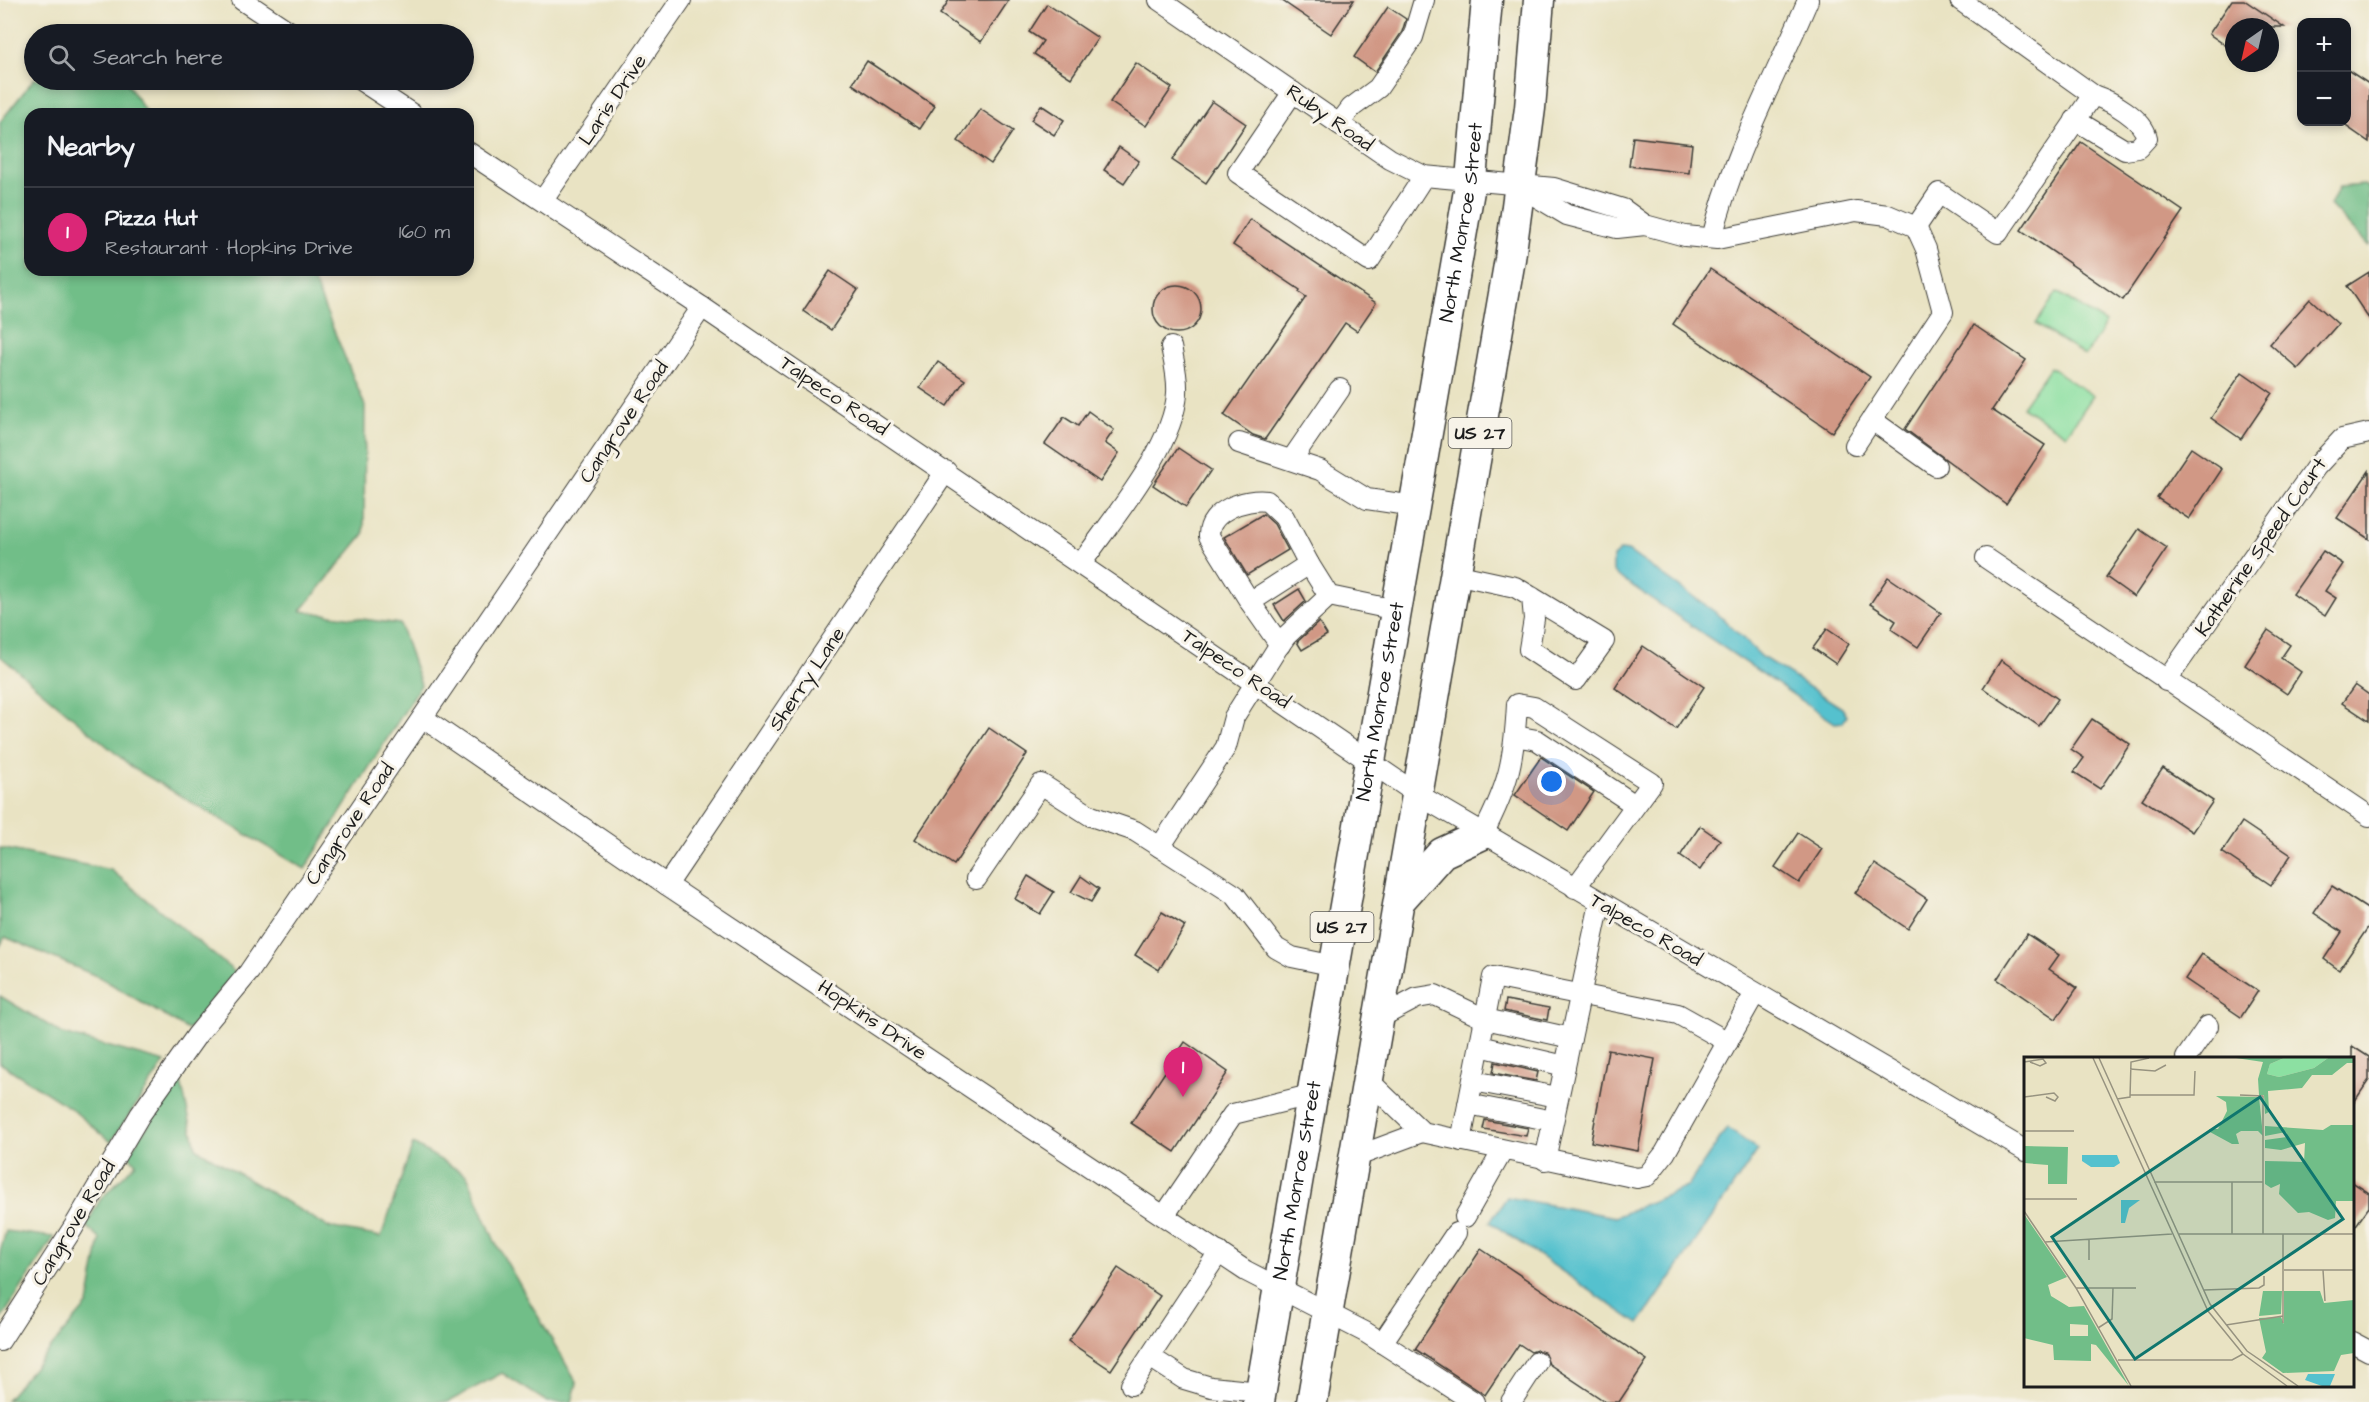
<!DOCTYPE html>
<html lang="en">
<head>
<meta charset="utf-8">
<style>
	body { margin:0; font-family:"Architects Daughter",sans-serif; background:#242831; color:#f1f3f6 }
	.controls { position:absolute; right:18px; top:18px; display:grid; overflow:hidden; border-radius:12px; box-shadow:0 3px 9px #0003 }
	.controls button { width:54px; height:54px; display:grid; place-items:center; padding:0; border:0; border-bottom:2px solid #363941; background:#171b24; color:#f1f3f6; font:30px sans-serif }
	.compass { position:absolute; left:2225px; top:18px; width:54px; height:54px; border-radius:50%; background:#171b24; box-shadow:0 3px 9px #0003; rotate:214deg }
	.you { position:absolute; left:1552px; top:782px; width:21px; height:21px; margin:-15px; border:4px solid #fff; border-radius:50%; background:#1a73e8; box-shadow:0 0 0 9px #1a73e833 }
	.badge { display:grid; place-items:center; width:39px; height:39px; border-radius:50%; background:#db2777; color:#fff; font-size:20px; font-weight:700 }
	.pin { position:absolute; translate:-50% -50px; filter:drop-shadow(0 2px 3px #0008) }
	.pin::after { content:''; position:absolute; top:32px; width:21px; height:18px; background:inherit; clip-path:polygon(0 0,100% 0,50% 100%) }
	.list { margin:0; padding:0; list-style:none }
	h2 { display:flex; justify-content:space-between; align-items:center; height:78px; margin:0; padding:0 24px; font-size:26px }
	h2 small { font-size:20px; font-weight:400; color:#9ea1a6 }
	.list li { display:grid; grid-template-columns:39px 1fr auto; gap:18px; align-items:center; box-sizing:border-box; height:90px; padding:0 24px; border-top:2px solid #363941 }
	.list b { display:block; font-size:22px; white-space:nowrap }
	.list p { margin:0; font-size:20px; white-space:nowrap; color:#9ea1a6 }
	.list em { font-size:20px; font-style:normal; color:#9ea1a6 }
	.icon { flex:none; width:33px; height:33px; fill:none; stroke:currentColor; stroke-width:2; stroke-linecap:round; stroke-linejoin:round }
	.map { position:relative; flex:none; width:2369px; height:1402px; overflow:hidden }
	.search { position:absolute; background:#171b24; box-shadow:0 3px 9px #0003; left:24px; top:24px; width:450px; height:66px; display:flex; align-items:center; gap:15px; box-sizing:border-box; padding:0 21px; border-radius:33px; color:#9ea1a6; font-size:22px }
	.panel { position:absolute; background:#171b24; box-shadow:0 3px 9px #0003; left:24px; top:108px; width:450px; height:168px; border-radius:18px }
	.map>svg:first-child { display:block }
</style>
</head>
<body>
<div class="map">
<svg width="2369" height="1402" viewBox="0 0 2369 1402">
	<rect width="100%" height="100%" fill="#f7f3e8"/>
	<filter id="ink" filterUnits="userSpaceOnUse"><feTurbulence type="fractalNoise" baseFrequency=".0167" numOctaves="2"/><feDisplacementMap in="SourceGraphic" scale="12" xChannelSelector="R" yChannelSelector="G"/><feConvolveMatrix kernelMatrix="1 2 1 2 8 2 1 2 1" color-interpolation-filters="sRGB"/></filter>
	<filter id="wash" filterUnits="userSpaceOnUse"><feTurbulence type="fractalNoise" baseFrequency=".008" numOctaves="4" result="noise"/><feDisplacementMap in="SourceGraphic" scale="24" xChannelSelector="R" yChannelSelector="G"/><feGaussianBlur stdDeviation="1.35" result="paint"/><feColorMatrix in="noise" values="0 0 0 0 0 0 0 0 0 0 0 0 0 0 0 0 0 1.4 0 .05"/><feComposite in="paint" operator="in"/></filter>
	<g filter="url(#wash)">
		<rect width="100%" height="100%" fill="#e9e3c3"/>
		<g fill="#8ce0a2" stroke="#547e5f" stroke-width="1.5">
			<path d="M2057 292 2106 323 2085 356 2036 324Z"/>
			<path d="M2050 367 2093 396 2066 435 2022 407Z"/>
		</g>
		<g fill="#71be88" stroke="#466d52" stroke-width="1.5">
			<path d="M34 79 125 80 147 114H30V270H293L314 282 365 406 364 534 301 611 400 624 421 685 305 869 133 768 0 656V122Z"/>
			<path d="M2364 185 2369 188V246L2330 205 2339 187Z"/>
			<path d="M0 848 111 870 235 972 188 1030 101 978 5 937 0 946Z"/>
			<path d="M0 996 63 1034 165 1062 111 1142 69 1107 0 1063Z"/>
			<path d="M180 1078 196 1148 328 1227 381 1237 413 1144 467 1175 496 1244 577 1383 572 1402H547L502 1373 448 1402 6 1400 88 1304 100 1239 86 1226 100 1200 136 1163 128 1155Z"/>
			<path d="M6 1231 54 1237 0 1321V1251Z"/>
		</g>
		<g fill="#54c1ce" stroke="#386e75" stroke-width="1.5">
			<path d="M1621 550 1628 551 1718 614 1762 657 1842 708 1847 716 1843 722 1835 723 1618 576 1613 571V557Z"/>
			<path d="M1727 1128 1758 1150 1639 1324 1490 1222 1507 1197 1615 1217 1687 1187Z"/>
		</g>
		<g id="blocks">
			<g fill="#d19885">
				<path d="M949 0H1009L981 42 940 14Z"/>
				<path d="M1281 0H1354L1331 34Z"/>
				<path d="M2232 0H2244L2284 27H2234V51L2209 34Z"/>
				<path d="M1047 4 1098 38 1071 78 1034 54 1043 41 1029 32Z"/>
				<path d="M1388 7 1406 19 1402 32 1375 72 1354 57Z"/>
				<path d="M867 61 935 106 920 129 852 84Z"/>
				<path d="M1136 63 1172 88 1146 126 1110 102Z"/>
				<path d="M2346 69 2369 84V142L2346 126Z"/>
				<path d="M1212 101 1246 124 1206 183 1172 160Z"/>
				<path d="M1041 105 1064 120 1054 135 1031 120Z"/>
				<path d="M980 109 1013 131 991 164 958 141Z"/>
				<path d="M1633 137 1692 144 1689 173 1629 166Z"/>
				<path d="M2081 142 2183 211 2123 300 2021 230Z"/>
				<path d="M1119 147 1139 161 1124 183 1104 170Z"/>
				<path d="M1250 219 1376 303 1357 331 1345 323 1265 439 1253 435 1224 415 1306 297 1299 292 1300 290 1233 245Z"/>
				<path d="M1710 269 1870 377 1832 432 1673 324Z"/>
				<path d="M830 271 858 290 831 330 803 311Z"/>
				<path d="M2369 272V319L2347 286Z"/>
				<circle cx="1177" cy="309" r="24"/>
				<path d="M2310 299 2338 324 2298 369 2270 344Z"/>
				<path d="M1974 325 2026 360 1992 410 2045 445 2006 504 1905 429Z"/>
				<path d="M938 362 965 380 947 406 920 388Z"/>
				<path d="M2242 372 2272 393 2241 439 2211 418Z"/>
				<path d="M1088 411 1114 430 1105 443 1119 453 1100 482 1045 444 1064 417 1078 426Z"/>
				<path d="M1178 448 1211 470 1186 507 1153 485Z"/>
				<path d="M2191 448 2222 469 2189 519 2157 498Z"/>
				<path d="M2369 471V539L2337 518Z"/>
				<path d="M1263 514 1274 524 1288 550 1247 575 1224 537Z"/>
				<path d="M2139 529 2167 548 2134 597 2106 577Z"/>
				<path d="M2323 551 2343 564 2325 591 2336 598 2325 616 2293 594Z"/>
				<path d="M1888 577 1941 613 1918 647 1891 629 1896 621 1870 604Z"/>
				<path d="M1299 589 1306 601 1284 621 1274 605Z"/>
				<path d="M1319 622 1327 635 1302 650 1297 642Z"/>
				<path d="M1827 629 1849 644 1836 664 1813 648Z"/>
				<path d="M2268 630 2290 645 2281 658 2301 672 2287 694 2245 665Z"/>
				<path d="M1643 646 1704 687 1676 729 1615 688Z"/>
				<path d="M2001 660 2058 699 2039 726 1983 688Z"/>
				<path d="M2355 685 2369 695V721L2342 703Z"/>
				<path d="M2092 719 2130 744 2100 789 2074 772 2084 758 2071 749Z"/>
				<path d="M989 728 1027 754 954 865 915 839Z"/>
				<path d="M1541 757 1594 792 1568 831 1515 795Z"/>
				<path d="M2163 768 2213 801 2192 832 2142 799Z"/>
				<path d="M2242 822 2291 855 2271 885 2222 852Z"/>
				<path d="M1700 826 1720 840 1700 870 1680 856Z"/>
				<path d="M1798 833 1822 849 1799 883 1775 867Z"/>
				<path d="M1875 864 1927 899 1908 929 1855 893Z"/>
				<path d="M1028 876 1054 892 1040 914 1015 899Z"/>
				<path d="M1081 876 1099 889 1091 902 1071 892Z"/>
				<path d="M2332 886 2369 910V926L2339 970 2324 959 2342 932 2314 913Z"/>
				<path d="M1162 912 1185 926 1159 970 1135 955Z"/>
				<path d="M2027 934 2059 955 2049 969 2077 988 2056 1019 1997 979Z"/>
				<path d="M2202 954 2258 991 2241 1017 2185 979Z"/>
				<path d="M1506 1000 1549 1008 1547 1020 1504 1011Z"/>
				<path d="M1185 1042 1228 1072 1175 1152 1131 1123Z"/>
				<path d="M2352 1046 2369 1057V1080L2352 1105Z"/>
				<path d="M1608 1050 1655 1059 1638 1151 1591 1142Z"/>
				<path d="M1495 1062 1538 1072 1536 1081 1493 1073Z"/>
				<path d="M1485 1120 1528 1128 1526 1136 1483 1129Z"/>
				<path d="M2352 1182 2369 1193V1207L2352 1231Z"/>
				<path d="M1481 1249 1647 1360 1619 1402H1606L1549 1364 1544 1352 1537 1350 1531 1352 1519 1344 1485 1395 1415 1349Z"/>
				<path d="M1118 1268 1160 1296 1111 1370 1068 1341Z"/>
			</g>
		</g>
	</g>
	<g filter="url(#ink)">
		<use href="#blocks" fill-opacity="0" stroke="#3b3a35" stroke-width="1.5"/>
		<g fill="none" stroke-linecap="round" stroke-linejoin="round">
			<g stroke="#3b3a35" stroke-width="22">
				<g id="minor">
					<path d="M242 0 293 34"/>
					<path d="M1159 0 1390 159 1424 176 1554 188 1623 209 1645 225 1685 236 1717 239 1856 211 1888 215 1916 227 1926 249 1943 312 1855 445"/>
					<path d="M1960 0 2093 95C2111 101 2143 118 2147 138L2138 148 2125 150 2075 120"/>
					<path d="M360 80 412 114"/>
					<path d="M1293 92 1238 173 1369 261 1424 176"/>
					<path d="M1339 124 1351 108 1378 88 1413 37 1424 0"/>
					<path d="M468 152 702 307 1417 794 2026 1151"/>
					<path d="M1522 188 1567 215 1617 228 1645 225"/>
					<path d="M543 200 681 0"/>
					<path d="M1916 227 1939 193 1998 233 2093 95"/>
					<path d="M1712 238C1732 156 1775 78 1808 0"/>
					<path d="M1872 420 1936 466"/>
					<path d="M1239 443 1320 470 1367 499 1414 506"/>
					<path d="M1292 459 1340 389"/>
					<path d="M1986 558 2369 816"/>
					<path d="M1081 564C1112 519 1174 447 1177 393 1178 377 1174 362 1171 347"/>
					<path d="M1455 574 1515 587 1604 641 1576 680 1529 649 1534 619 1532 597"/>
					<path d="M1250 602 1209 536C1208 511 1245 498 1267 501L1284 517 1309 564"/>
					<path d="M1280 645 1250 602 1309 564 1329 596 1396 610"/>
					<path d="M2166 681 2316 467 2342 439 2369 433"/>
					<path d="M423 718 667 885 1246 1271 1365 1332 1474 1402"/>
					<path d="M1515 736 1537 740 1635 805"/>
					<path d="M1483 834C1509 784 1514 761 1517 704L1534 707 1652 783 1575 888"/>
					<path d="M1160 847 1226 747 1234 717 1278 647 1286 636 1329 596"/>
					<path d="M976 879 1041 784 1091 816 1135 831 1235 895 1276 948 1292 957 1335 966"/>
					<path d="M667 885 946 471"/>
					<path d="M1381 1017 1417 998 1435 995 1485 1019 1571 1038"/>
					<path d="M1480 1046 1565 1066"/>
					<path d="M2186 1058 2208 1026"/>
					<path d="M1368 1080 1422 1132 1637 1178 1647 1176 1665 1153 1755 993"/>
					<path d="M1473 1081 1558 1097"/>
					<path d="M1468 1104 1553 1121"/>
					<path d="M1461 1141 1493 977 1678 1014 1728 1042"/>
					<path d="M1355 1157 1422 1132"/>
					<path d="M1545 1160 1600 903"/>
					<path d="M1164 1216 1233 1114 1314 1094"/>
					<path d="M1465 1217 1503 1150"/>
					<path d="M0 1341 73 1228 140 1115 197 1035 249 972 702 307"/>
					<path d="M2352 1342 2369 1351"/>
					<path d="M1382 1343 1456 1233"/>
					<path d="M1150 1357 1184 1379 1211 1387 1260 1392"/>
					<path d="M1131 1385 1219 1252"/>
					<path d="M1511 1402 1537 1362"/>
				</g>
			</g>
			<g stroke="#3b3a35" stroke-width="33">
				<g id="highway">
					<path d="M1401 899 1442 853 1483 834"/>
					<path id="s1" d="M1259 1402 1471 179 1487 0"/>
					<path d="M1312 1402 1510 259 1530 108 1539 0"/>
				</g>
			</g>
			<use href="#minor" stroke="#fff" stroke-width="20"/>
			<use href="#highway" stroke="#fff" stroke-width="30"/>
		</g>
	</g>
	<g text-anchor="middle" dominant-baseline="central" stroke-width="6" stroke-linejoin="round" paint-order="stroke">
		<g fill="#f7f3e8" stroke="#5e5c59" stroke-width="1.5">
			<rect x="1448.5" y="418" width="63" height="30" rx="4.5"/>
			<rect x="1310.5" y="912" width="63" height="30" rx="4.5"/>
		</g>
		<g font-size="18" font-weight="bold" fill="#1c1c1c">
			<text x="1480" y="433">US 27</text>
			<text x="1342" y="927">US 27</text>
		</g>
		<g font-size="20" fill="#1c1c1c" stroke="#f7f3e8">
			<text transform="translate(613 100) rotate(-56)">Laris Drive</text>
			<text transform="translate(1330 118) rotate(35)">Ruby Road</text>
			<text stroke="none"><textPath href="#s1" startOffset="1197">North Monroe Street</textPath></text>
			<text transform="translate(834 396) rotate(34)">Talpeco Road</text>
			<text transform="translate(624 422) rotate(-56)">Cangrove Road</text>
			<text transform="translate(2261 547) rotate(-55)">Katherine Speed Court</text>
			<text transform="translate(1236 669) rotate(34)">Talpeco Road</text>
			<text transform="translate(807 679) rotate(-56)">Sherry Lane</text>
			<text stroke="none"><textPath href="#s1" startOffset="711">North Monroe Street</textPath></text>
			<text transform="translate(350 824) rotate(-56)">Cangrove Road</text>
			<text transform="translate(1646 930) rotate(30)">Talpeco Road</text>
			<text transform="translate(872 1020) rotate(34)">Hopkins Drive</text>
			<text stroke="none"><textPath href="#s1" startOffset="225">North Monroe Street</textPath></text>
			<text transform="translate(74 1223) rotate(-59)">Cangrove Road</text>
		</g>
	</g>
	<g transform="translate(2024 1057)">
		<rect width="330" height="330" fill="#e9e3c3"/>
		<path d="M260 1H304L290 11 255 20 243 17 246 7Z" fill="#8ce0a2"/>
		<path d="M212 1H260L246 7 243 17 255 20 290 11 304 1H330V6H323L308 18H288L278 31 244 34 245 55 241 57 240 38H235L234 22 239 5ZM192 39 235 40 239 79 234 74H217L212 77 215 87H208L186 75 185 72H194L203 54 202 45ZM307 68H330V144H312L311 161 304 163 285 155 274 156 255 137 256 127 247 131 241 127V104L280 105 281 86 257 93 241 91V83L263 80 262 75 241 79V69L299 73ZM0 89 44 90 43 127H24V108L0 106ZM0 157 43 220 24 228 27 239 45 250 60 249 105 329 72 288 67 287V304L30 303 29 288 0 281ZM46 267 64 268V279H46ZM239 234H258L257 257 235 259ZM260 234H296L300 246 330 243V296L317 298 310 314 259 316 238 301 242 295 235 261 257 260 260 267Z" fill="#71be88" fill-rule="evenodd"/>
		<path d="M58 98H93L96 106 90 110H67L58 104ZM97 143H116L105 151 101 166H97ZM284 317H311L306 329H298L281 323Z" fill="#54c1ce"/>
		<path fill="none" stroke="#979380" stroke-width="1.5" d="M69 1 184 254 219 297 263 329M75 1 186 247 223 294 274 329M0 5 19 2 22 6 16 9 6 5M106 12 131 14 142 8M106 38H170L171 14M216 38 239 39V177M0 40 30 36 34 40 31 44 22 40M93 42 106 40 107 5 125 1M0 74H50M130 125H239M208 125V177M0 142H53M0 154 52 231 107 329M155 177H330M21 185 148 177M65 203V182M260 213H330M299 213 301 244M52 231H112M180 233 235 231 240 228V219M259 266V177M202 268 259 259M74 271 88 262 89 231M94 303H208L219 297"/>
		<path fill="#0f766e" fill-opacity="0.15" stroke="#0f766e" stroke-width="3" d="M236 40 319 162 111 302 28 180Z"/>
		<rect width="330" height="330" fill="none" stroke="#1c1c1c" stroke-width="3"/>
	</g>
</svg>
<div class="controls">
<button>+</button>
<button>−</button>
</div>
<svg class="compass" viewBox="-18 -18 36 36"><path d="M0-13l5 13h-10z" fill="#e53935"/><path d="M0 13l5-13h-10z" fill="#9ea1a6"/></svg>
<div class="you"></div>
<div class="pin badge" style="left:1183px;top:1097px">1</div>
<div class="search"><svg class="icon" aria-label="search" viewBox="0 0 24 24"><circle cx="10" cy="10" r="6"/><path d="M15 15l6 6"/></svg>Search here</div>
<section class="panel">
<h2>Nearby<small></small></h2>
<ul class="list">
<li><span class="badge">1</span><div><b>Pizza Hut</b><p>Restaurant · Hopkins Drive</p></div><em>160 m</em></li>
</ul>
</section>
</div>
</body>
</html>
